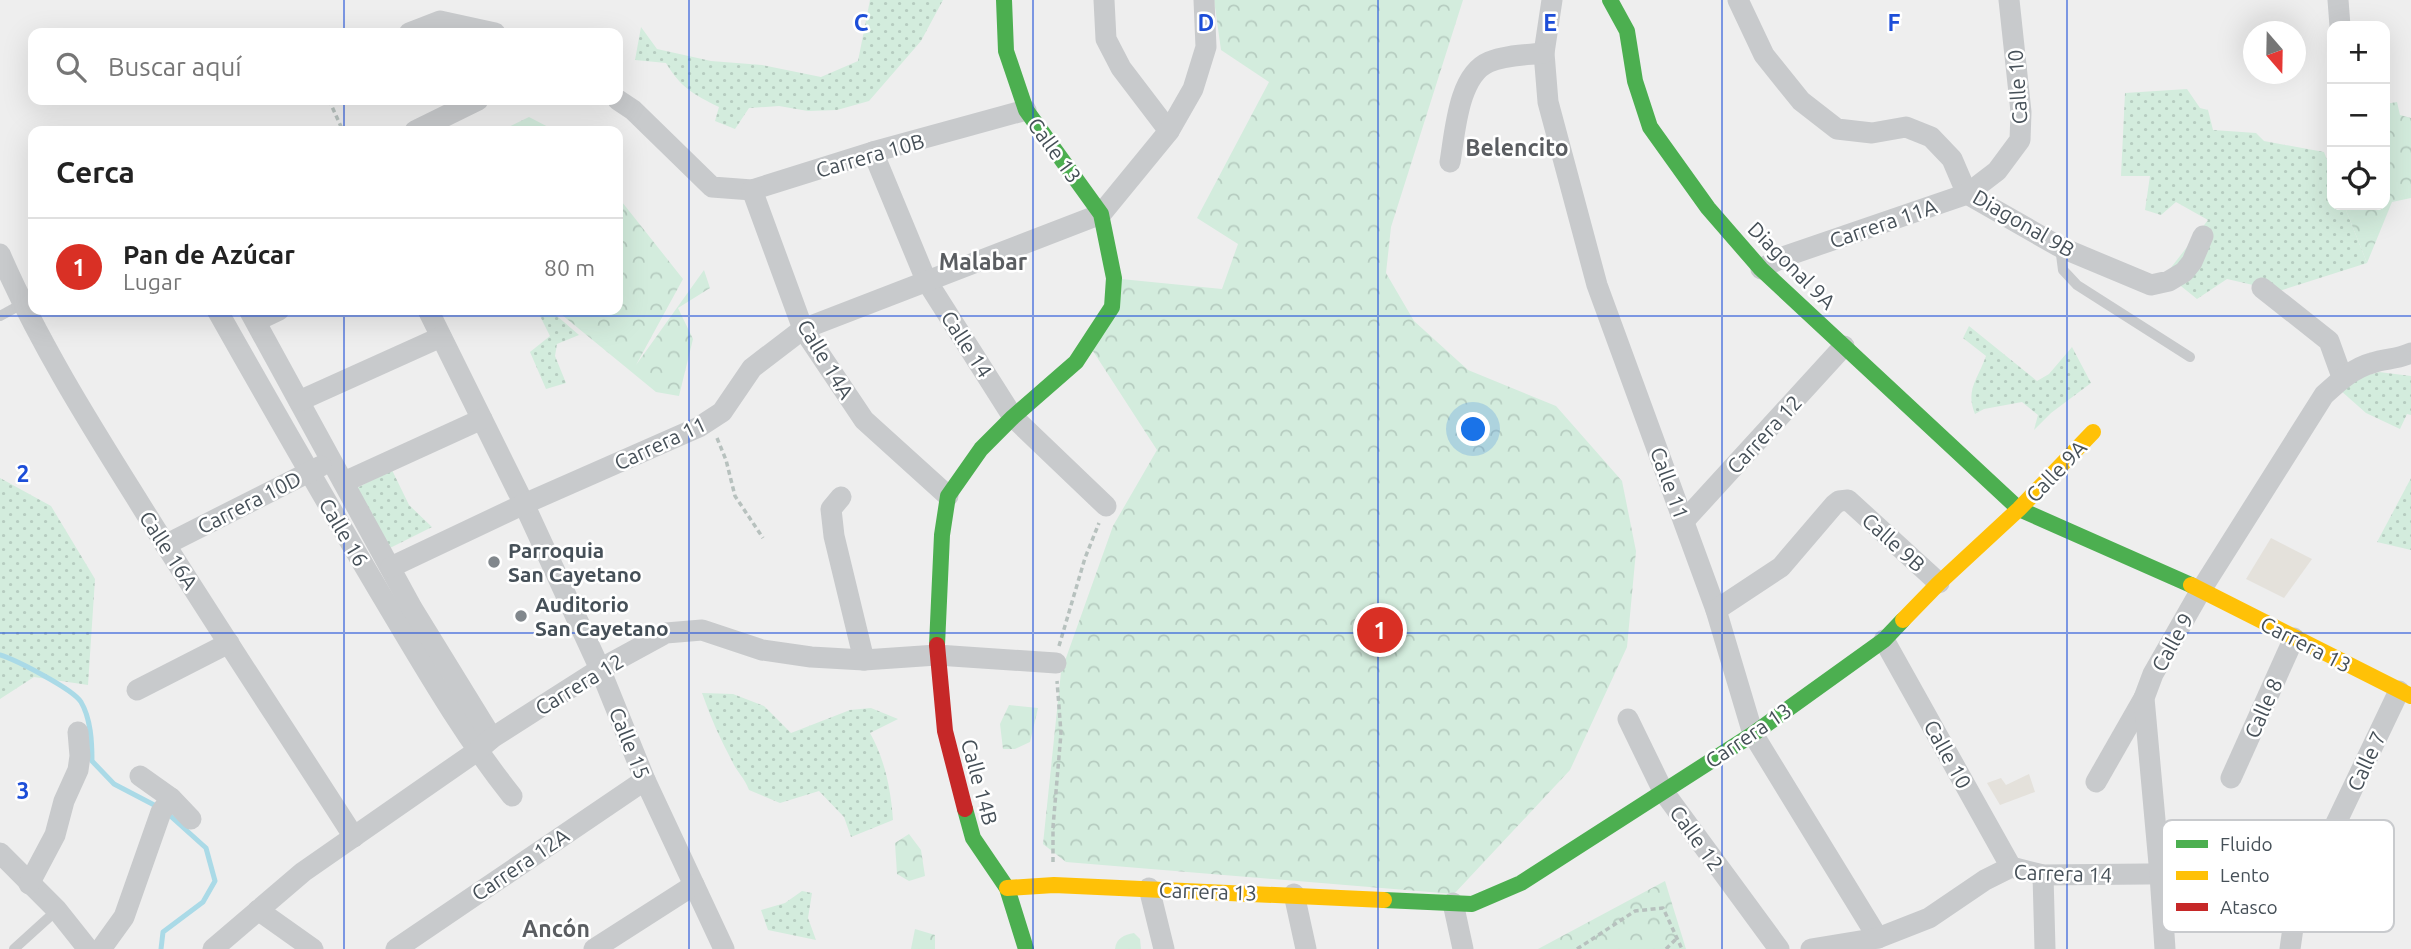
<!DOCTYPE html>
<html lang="es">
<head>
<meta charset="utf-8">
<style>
	body { margin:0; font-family:Ubuntu,sans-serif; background:#f2f2f2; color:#222 }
	.controls { position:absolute; right:21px; top:21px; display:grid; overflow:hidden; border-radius:14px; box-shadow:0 7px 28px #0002 }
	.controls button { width:63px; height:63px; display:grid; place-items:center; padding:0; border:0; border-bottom:2px solid #e0e0e0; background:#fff; color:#222; font:35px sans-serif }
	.compass { position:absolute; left:2243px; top:21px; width:63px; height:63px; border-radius:50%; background:#fff; box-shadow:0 7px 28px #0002; rotate:160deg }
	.you { position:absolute; left:1474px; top:430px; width:24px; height:24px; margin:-18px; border:5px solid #fff; border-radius:50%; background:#1a73e8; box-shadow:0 0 0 10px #1a73e833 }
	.badge { display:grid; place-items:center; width:46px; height:46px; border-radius:50%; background:#d93025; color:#fff; font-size:23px; font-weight:700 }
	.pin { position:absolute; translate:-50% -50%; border:4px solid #fff; box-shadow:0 2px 7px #0006 }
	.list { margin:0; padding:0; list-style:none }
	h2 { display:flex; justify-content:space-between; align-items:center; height:91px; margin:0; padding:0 28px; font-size:30px }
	h2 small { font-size:23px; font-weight:400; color:#767676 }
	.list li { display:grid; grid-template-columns:46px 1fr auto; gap:21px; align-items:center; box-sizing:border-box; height:98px; padding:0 28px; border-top:2px solid #e0e0e0 }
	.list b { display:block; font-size:26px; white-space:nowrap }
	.list p { margin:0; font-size:23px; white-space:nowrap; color:#767676 }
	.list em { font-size:23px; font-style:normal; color:#767676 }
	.icon { flex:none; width:38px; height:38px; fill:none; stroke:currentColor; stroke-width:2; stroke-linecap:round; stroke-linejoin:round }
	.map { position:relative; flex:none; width:2411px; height:949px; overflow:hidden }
	.search { position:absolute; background:#fff; box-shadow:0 7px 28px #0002; left:28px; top:28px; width:595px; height:77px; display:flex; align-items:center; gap:18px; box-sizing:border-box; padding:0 24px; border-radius:14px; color:#767676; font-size:26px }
	.panel { position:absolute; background:#fff; box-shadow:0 7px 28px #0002; left:28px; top:126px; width:595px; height:189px; border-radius:14px }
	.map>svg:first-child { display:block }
</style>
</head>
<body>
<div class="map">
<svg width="2411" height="949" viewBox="0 0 2411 949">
	<defs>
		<pattern id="grass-dots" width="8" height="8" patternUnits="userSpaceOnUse" patternTransform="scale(1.75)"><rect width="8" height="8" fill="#d3ecdd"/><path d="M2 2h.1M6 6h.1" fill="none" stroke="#b6ccc0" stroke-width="1.8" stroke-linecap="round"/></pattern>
		<pattern id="forest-crowns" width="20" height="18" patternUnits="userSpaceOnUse" patternTransform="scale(1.75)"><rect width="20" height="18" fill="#d3ecdd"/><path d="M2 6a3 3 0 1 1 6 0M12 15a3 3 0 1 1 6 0" fill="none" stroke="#b6ccc0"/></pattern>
	</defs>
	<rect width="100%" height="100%" fill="#eee"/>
	<g fill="#e4e1db">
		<path d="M2271 538 2312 559 2284 598 2246 579Z"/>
		<path d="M2029 774 2035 792 2000 805 1987 783 2001 778 2006 785Z"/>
	</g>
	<g fill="url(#grass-dots)">
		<path d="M870 0H943L921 41 869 101 837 110 808 111 779 106 749 108 735 129 715 121 719 107C693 94 681 88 666 63L635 60 641 27 657 49 711 61 762 65 821 77 858 61Z"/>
		<path d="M2187 89 2200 108 2208 110 2213 130 2256 133 2264 141 2324 152 2332 173V205H2344L2367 263 2279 291 2227 279 2197 299 2166 274 2208 220 2176 202 2161 215 2145 210 2150 176H2121L2125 93Z"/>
		<path d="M537 310H550L579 335 557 344 555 356 566 383 546 389 530 352 550 336Z"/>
		<path d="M1969 326 2037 381 2049 374 2072 347 2091 383 2051 413 2034 430 2038 415 2022 402 1984 409 1975 414C1965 390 1978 379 1986 356L1963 338Z"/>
		<path d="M2379 372 2411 376V415L2407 414 2400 429 2366 413 2340 390 2361 377Z"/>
		<path d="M392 470 409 505 432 527 380 553 349 492Z"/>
		<path d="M0 478 51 506 95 579 88 685 34 677 0 699Z"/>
		<path d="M2411 478V550L2377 542Z"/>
		<path d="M702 693 733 694 764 706 791 733 850 710 871 708 898 719 870 733C885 760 891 790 893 820L851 837 844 817 819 791 780 803 749 790C744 777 737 772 732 761 720 739 710 716 702 693Z"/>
		<path d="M802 891 812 893 808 918 816 940 768 930 761 910 785 903Z"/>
	</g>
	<g fill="url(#forest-crowns)">
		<path d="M1214 0H1463L1391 227 1386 273 1414 321 1468 370 1556 406 1622 481 1636 551 1627 647 1570 770 1454 894 1066 862 1043 844 1061 672 1113 526 1157 450 1091 348 1121 279 1222 289 1238 244 1197 218 1269 82 1221 50Z"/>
		<path d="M2397 102 2400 115 2411 118V198L2392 202 2367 263 2344 205H2385V149L2387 148 2385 104Z"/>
		<path d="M529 117 556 131H500Z"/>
		<path d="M622 202 683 279 636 365 704 270 710 288 678 308 693 339 679 396 656 392 556 310H618V204Z"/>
		<path d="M1009 705 1038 708 1030 742 1015 749H1003L1000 724Z"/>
		<path d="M909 834 921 850 925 876 909 881 897 874 895 843Z"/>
		<path d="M1665 881 1686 949H1538Z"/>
		<path d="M915 929 935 935V949H911Z"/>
		<path d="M1134 933 1140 939 1141 949H1115C1116 938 1124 935 1134 933Z"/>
	</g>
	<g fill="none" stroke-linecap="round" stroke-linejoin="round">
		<g stroke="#aadae7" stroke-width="5">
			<path d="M0 655C16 660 73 689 81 702 91 719 92 742 92 761L114 784 158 807"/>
			<path d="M161 949 163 932 203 902 215 881 206 848 166 812"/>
		</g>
		<g stroke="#b7c1be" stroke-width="3.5" stroke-dasharray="5 3.5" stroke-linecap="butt">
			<path d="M329 100 343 131"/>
			<path d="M717 438 726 460 735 496 763 538"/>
			<path d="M1059 646 1085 558 1099 523"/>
			<path d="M1053 862V827L1061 733 1057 681"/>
			<path d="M1577 949 1635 911 1663 908 1682 949"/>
			<path d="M1666 949 1677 938"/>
		</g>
		<g stroke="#c8cacc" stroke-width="10">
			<path d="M2060 247 2063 270 2077 285 2190 357"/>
			<path d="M0 316 22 304"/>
			<path d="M14 949 57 910"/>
		</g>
		<g stroke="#c8cacc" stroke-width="21">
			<path d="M1104 0 1106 39 1121 68 1169 131"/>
			<path d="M1552 0 1544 53 1548 102 1597 285 1716 610 1753 734 1878 938"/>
			<path d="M1738 0 1764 55 1801 101 1837 129 1872 133 1906 127 1931 137 1952 159 1967 194 2060 247 2151 285 2169 281 2184 272 2192 262 2203 236"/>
			<path d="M2338 0 2340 26"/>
			<path d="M409 33 440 21 495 33"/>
			<path d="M618 100 633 110 712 187 752 190 873 152 1026 110"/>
			<path d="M415 131 478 100"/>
			<path d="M873 152 926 280 1013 417 1106 506"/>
			<path d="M1450 162C1455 133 1458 75 1489 62 1505 55 1527 55 1544 53"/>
			<path d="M752 190 803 329 864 420 948 496"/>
			<path d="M0 254C37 339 86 418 135 496 206 611 281 723 354 837"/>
			<path d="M1761 269 1783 257 1967 194 1997 171 2020 140 2021 112 2009 0"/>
			<path d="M2262 288 2329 341 2342 377"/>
			<path d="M217 310C270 404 324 498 379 591 421 661 461 732 512 796"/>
			<path d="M249 310 412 608 492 738"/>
			<path d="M428 310 524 504 600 669 645 780 724 949"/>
			<path d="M256 321 279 310"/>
			<path d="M299 401 441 337"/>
			<path d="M344 482 482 419"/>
			<path d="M841 497 831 509 834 536 864 660"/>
			<path d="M1684 521 1844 346"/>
			<path d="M165 545 321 466"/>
			<path d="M391 567 524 504 699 427 722 412 752 368 803 329 1101 214 1169 131 1193 89 1206 47 1204 0"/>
			<path d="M1716 610 1781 567 1834 505 1839 501 1848 500 1939 583"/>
			<path d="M1884 640 2011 867"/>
			<path d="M137 690 229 643"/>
			<path d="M1628 719 1663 791 1779 949"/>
			<path d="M140 776 171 798 191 819"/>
			<path d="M2231 778 2294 638"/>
			<path d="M2096 782 2144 698"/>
			<path d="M0 853 57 910 88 949"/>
			<path d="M2043 875 2045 949"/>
			<path d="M29 884 55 835 64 801 78 770 80 756 78 732"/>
			<path d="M1149 888 1164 949"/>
			<path d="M1294 894 1306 949"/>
			<path d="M1453 903 1463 949"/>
			<path d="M258 910 313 949"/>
			<path d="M101 949 124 917 161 812 171 798"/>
			<path d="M213 949 303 872 477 751 492 738 600 669 666 633 702 630 762 650 811 657 864 660 937 655 1056 663"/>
			<path d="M396 949 645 780"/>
			<path d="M594 949 694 885"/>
			<path d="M1811 949 1878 938 1929 918 1985 880 2011 867 2043 875 2249 873"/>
			<path d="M2165 949 2160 875 2144 698 2153 674 2201 590 2324 395C2338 382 2353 368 2372 363 2386 358 2396 360 2411 353"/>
			<path d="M2290 949 2296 907 2399 691"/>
		</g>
		<g stroke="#4caf50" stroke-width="16">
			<path d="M1610 0 1627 31 1635 81 1650 127 1708 208 1761 269 2019 509 2191 585"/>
			<path d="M937 645 942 535 948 496 981 449 1013 417 1076 362 1112 307 1114 278 1101 214 1026 110 1006 51 1004 0"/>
			<path d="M965 809 973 838 1007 888 1026 949"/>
			<path d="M1384 900 1472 904 1521 883 1753 734 1884 640 1903 620"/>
		</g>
		<g stroke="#ffc107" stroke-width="16">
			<path d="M2191 585 2411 696"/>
			<path d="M1903 620 1939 583 2019 509 2093 432"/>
			<path d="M1007 888 1054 885 1384 900"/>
		</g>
		<path stroke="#c62828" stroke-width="16" d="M937 645 945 731 965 809"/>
	</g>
	<path fill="none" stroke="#1d4ed8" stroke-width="2" stroke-opacity="0.55" d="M344 0V33M689 0V949M1033 0V949M1378 0V949M1722 0V949M2067 0V949M344 100V131M344 310V949M0 316H2411M0 633H2411"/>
	<g fill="#81878c" stroke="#fff" stroke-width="2.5">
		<circle cx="494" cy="562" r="7"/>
		<circle cx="521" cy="616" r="7"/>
	</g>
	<g text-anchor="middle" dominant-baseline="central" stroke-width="5" stroke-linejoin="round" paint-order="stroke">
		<g font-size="21" fill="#465058" stroke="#fff">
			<text transform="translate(2017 87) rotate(-94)">Calle 10</text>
			<text transform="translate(1055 150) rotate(54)">Calle 13</text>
			<text transform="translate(870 155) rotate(-16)">Carrera 10B</text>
			<text transform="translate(1883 223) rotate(-19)">Carrera 11A</text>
			<text transform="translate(2024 223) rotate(30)">Diagonal 9B</text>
			<text transform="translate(1792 265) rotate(45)">Diagonal 9A</text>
			<text transform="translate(967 344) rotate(57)">Calle 14</text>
			<text transform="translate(826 359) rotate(59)">Calle 14A</text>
			<text transform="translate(1764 434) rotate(-47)">Carrera 12</text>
			<text transform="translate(660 443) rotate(-25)">Carrera 11</text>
			<text transform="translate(2056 471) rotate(-46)">Calle 9A</text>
			<text transform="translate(1670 483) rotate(70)">Calle 11</text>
			<text transform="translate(249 502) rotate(-27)">Carrera 10D</text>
			<text transform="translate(344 532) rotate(59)">Calle 16</text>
			<text transform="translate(1894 542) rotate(42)">Calle 9B</text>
			<text transform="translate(169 550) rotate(57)">Calle 16A</text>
			<text transform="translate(2172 642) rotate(-61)">Calle 9</text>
			<text transform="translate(2306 644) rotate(27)">Carrera 13</text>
			<text transform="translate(579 684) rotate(-31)">Carrera 12</text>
			<text transform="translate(2263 708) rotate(-66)">Calle 8</text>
			<text transform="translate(1748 735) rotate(-34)">Carrera 13</text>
			<text transform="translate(630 743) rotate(68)">Calle 15</text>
			<text transform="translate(1948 754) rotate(61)">Calle 10</text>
			<text transform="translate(2366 761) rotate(-65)">Calle 7</text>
			<text transform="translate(980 782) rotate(75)">Calle 14B</text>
			<text transform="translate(1697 838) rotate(54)">Calle 12</text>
			<text transform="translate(520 864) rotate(-34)">Carrera 12A</text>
			<text transform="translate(2063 873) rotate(2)">Carrera 14</text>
			<text transform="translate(1208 891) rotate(2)">Carrera 13</text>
		</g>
		<g font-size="21" font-weight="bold" fill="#465058" stroke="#fff" text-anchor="start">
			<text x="508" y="550">Parroquia<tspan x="508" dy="24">San Cayetano</tspan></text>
			<text x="535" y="604">Auditorio<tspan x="535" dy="24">San Cayetano</tspan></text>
		</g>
		<g font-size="23" font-weight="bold" fill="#5a5d61" stroke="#fff">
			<text x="1517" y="147">Belencito</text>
			<text x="983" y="261">Malabar</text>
			<text x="556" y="928">Ancón</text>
		</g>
	</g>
	<rect x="2162" y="820" width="232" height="112" rx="10" fill="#fff" stroke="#c8cacd" stroke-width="2"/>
	<rect x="2176" y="840" width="32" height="8" fill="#4caf50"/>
	<rect x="2176" y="871" width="32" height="9" fill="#ffc107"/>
	<rect x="2176" y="903" width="32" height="8" fill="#c62828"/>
	<g font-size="19" fill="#465058">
		<text x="2220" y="851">Fluido</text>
		<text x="2220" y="882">Lento</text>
		<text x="2220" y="914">Atasco</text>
	</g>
	<g font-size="23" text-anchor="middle" font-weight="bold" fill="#1d4ed8" stroke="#fff" stroke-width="5" stroke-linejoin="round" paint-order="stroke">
		<text x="861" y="31">C</text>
		<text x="1206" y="31">D</text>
		<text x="1550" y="31">E</text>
		<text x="1894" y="31">F</text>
		<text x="23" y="482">2</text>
		<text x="23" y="799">3</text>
	</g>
</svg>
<div class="controls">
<button>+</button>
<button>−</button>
<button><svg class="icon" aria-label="locate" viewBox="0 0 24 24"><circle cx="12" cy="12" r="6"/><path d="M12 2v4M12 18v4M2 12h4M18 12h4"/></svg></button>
</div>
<svg class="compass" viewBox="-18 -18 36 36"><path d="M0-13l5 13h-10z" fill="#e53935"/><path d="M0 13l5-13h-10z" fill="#767676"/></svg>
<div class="you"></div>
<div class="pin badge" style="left:1380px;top:630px">1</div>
<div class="search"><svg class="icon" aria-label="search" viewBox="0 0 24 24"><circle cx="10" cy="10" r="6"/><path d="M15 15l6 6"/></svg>Buscar aquí</div>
<section class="panel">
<h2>Cerca<small></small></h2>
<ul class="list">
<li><span class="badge">1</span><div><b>Pan de Azúcar</b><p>Lugar</p></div><em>80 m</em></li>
</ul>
</section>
</div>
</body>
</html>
